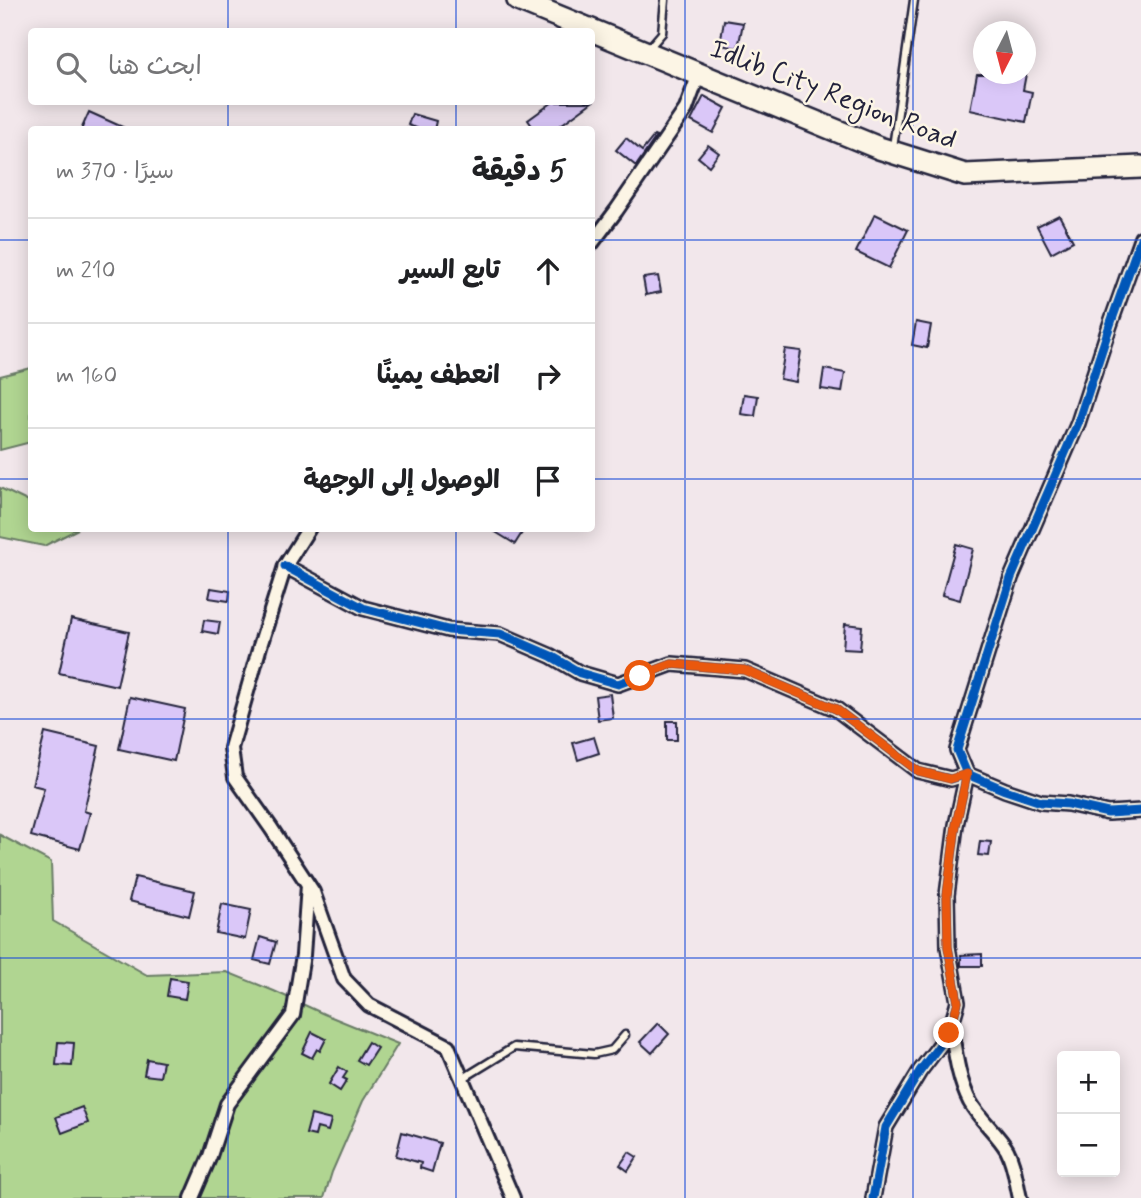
<!DOCTYPE html>
<html lang="ar">
<head>
<meta charset="utf-8">
<style>
	body { margin:0; font-family:Mynerve,"Playpen Sans Arabic",sans-serif; background:#f6f6f6; color:#202124; direction:rtl }
	.controls { position:absolute; right:21px; bottom:21px; display:grid; overflow:hidden; border-radius:7px; box-shadow:0 4px 18px #0003 }
	.controls button { width:63px; height:63px; display:grid; place-items:center; padding:0; border:0; border-bottom:2px solid #e0e0e0; background:#fff; color:#202124; font:35px sans-serif }
	.compass { position:absolute; left:973px; top:21px; width:63px; height:63px; border-radius:50%; background:#fff; box-shadow:0 4px 18px #0003; rotate:186deg }
	.stop { position:absolute; width:21px; height:21px; margin:-16px; border:5px solid #ea580c; border-radius:50%; background:#fff }
	.stop.end { background:#ea580c; border-color:#fff; box-shadow:0 2px 7px #0008 }
	.list { margin:0; padding:0; list-style:none }
	h2 { display:flex; justify-content:space-between; align-items:center; height:91px; margin:0; padding:0 28px; font-size:30px }
	h2 small { font-size:23px; font-weight:400; color:#757577 }
	.list li { display:grid; grid-template-columns:46px 1fr auto; gap:21px; align-items:center; box-sizing:border-box; height:105px; padding:0 28px; border-top:2px solid #e0e0e0 }
	.list b { display:block; font-size:26px; white-space:nowrap }
	.list em { font-size:23px; font-style:normal; color:#757577 }
	.icon { flex:none; width:38px; height:38px; fill:none; stroke:currentColor; stroke-width:2; stroke-linecap:round; stroke-linejoin:round }
	.map { position:relative; flex:none; width:1141px; height:1198px; overflow:hidden; direction:ltr }
	.search { position:absolute; background:#fff; box-shadow:0 4px 18px #0003; left:28px; top:28px; width:567px; height:77px; display:flex; align-items:center; gap:18px; box-sizing:border-box; padding:0 24px; border-radius:7px; color:#757577; font-size:26px }
	.panel { position:absolute; background:#fff; box-shadow:0 4px 18px #0003; left:28px; top:126px; width:567px; height:406px; border-radius:7px; direction:rtl }
	.map>svg:first-child { display:block }
</style>
</head>
<body>
<div class="map">
<svg width="1141" height="1198" viewBox="0 0 1141 1198">
	<rect width="100%" height="100%" fill="#f2e7eb"/>
	<filter id="ink" filterUnits="userSpaceOnUse"><feTurbulence type="fractalNoise" baseFrequency=".0143" numOctaves="2"/><feDisplacementMap in="SourceGraphic" scale="14" xChannelSelector="R" yChannelSelector="G"/><feConvolveMatrix kernelMatrix="1 2 1 2 8 2 1 2 1" color-interpolation-filters="sRGB"/></filter>
	<g filter="url(#ink)">
		<g fill="#b0d591" stroke="#697c66" stroke-width="2">
			<path d="M31 368V442L0 450V376Z"/>
			<path d="M0 488 31 503 32 528 78 529 44 546 0 537Z"/>
			<path d="M0 835 51 862 53 921 147 975 227 972 274 991 324 1014 398 1044 363 1101 332 1172 324 1198H0Z"/>
		</g>
		<g fill="#dac7f8" stroke="#22223b" stroke-width="2">
			<path d="M724 20 743 23 738 48 720 45Z"/>
			<path d="M977 74H1026L1023 90 1032 92 1026 122 970 110Z"/>
			<path d="M704 96 726 108 713 133 691 121Z"/>
			<path d="M553 102H592L554 130H535L528 120Z"/>
			<path d="M89 112 129 130H81Z"/>
			<path d="M412 114 436 121 434 130H422L408 125Z"/>
			<path d="M654 136 656 137 636 166 616 150 626 138 642 151Z"/>
			<path d="M708 145 719 153 709 166 698 157Z"/>
			<path d="M875 214 908 230 889 268 856 252Z"/>
			<path d="M1059 215 1073 241 1051 253 1037 226Z"/>
			<path d="M658 276 661 292 646 295 643 278Z"/>
			<path d="M916 322 931 325 927 348 912 345Z"/>
			<path d="M785 349 801 351 796 382 780 379Z"/>
			<path d="M824 369 845 373 842 392 821 389Z"/>
			<path d="M744 394 758 396 755 416 741 414Z"/>
			<path d="M489 528H525L515 544Z"/>
			<path d="M956 544 973 549 960 600 942 595Z"/>
			<path d="M211 588 230 591 229 601 209 598Z"/>
			<path d="M71 619 129 632 117 686 59 673Z"/>
			<path d="M204 620 220 622 218 634 202 631Z"/>
			<path d="M845 624 862 626 860 650 843 649Z"/>
			<path d="M610 694 613 718 598 720 595 696Z"/>
			<path d="M130 697 185 709 174 761 119 749Z"/>
			<rect x="667" y="721" width="10" height="19"/>
			<path d="M45 733 99 746 84 811 90 813 80 849 31 836 44 788 32 785Z"/>
			<path d="M594 737 599 753 578 760 573 743Z"/>
			<path d="M980 841 991 842 989 856 978 855Z"/>
			<path d="M135 877 195 891 189 916 129 901Z"/>
			<path d="M222 904 251 910 245 939 216 933Z"/>
			<path d="M260 937 276 942 270 964 254 960Z"/>
			<path d="M982 954V966H961V955Z"/>
			<path d="M170 978 188 981 185 999 167 996Z"/>
			<path d="M658 1023 669 1034 652 1053 640 1042Z"/>
			<path d="M312 1032 326 1039 320 1051 317 1049 312 1058 302 1053Z"/>
			<path d="M58 1042 74 1043 72 1066 56 1065Z"/>
			<path d="M368 1042 377 1048 366 1065 357 1060Z"/>
			<path d="M147 1059 163 1062 160 1077 144 1075Z"/>
			<path d="M339 1067 347 1072 343 1078 347 1080 340 1091 329 1084Z"/>
			<path d="M82 1107 88 1123 62 1133 56 1117Z"/>
			<path d="M311 1115 331 1120 328 1131 317 1128 315 1136 306 1134Z"/>
			<path d="M402 1132 440 1143 432 1172 420 1168 421 1163 396 1156Z"/>
			<path d="M629 1152 637 1157 628 1171 620 1165Z"/>
		</g>
		<g fill="none" stroke-linecap="round" stroke-linejoin="round">
			<g stroke="#22223b" stroke-width="11">
				<g id="service">
					<path d="M649 48 662 33 665 0"/>
					<path d="M893 147 914 0"/>
					<path d="M462 1079 514 1047 594 1054 612 1050 625 1035"/>
				</g>
			</g>
			<g stroke="#22223b" stroke-width="18">
				<g id="minor">
					<path d="M592 243 616 211 686 109 699 74"/>
					<path d="M309 528 285 566 260 646 231 748 235 777 271 828 313 892 344 979 369 1005 448 1046 513 1198"/>
					<path d="M285 566 363 608 448 630 500 634 551 656 580 673 618 684 672 664 745 670 836 709 918 771 951 779 967 774 1005 790 1041 802 1068 804 1108 813 1141 811"/>
					<path d="M951 1027C955 1051 958 1079 970 1102 980 1120 997 1133 1007 1150 1015 1165 1016 1182 1020 1198"/>
					<path d="M192 1198 210 1156 227 1104 293 1015 303 955 308 885"/>
					<path d="M873 1198 886 1127 920 1071 949 1033 958 1002 948 947 947 895 956 825 967 774 957 750 1011 578 1078 423 1110 325 1141 238"/>
				</g>
			</g>
			<g stroke="#22223b" stroke-width="26">
				<path id="primary" d="M518 0 879 148 965 175 1141 167"/>
			</g>
			<use href="#service" stroke="#fcf5e5" stroke-width="6"/>
			<use href="#minor" stroke="#fcf5e5" stroke-width="12"/>
			<use href="#primary" stroke="#fcf5e5" stroke-width="21"/>
			<g stroke="#fcf5e5" stroke-width="13">
				<g id="cycleway">
					<path d="M285 566 363 608 448 630 500 634 551 656 580 673 618 684 672 664 745 670 836 709 918 771 951 779 967 774 1005 790 1041 802 1068 804 1108 813 1141 811"/>
					<path d="M873 1198 886 1127 920 1071 949 1033 958 1002 948 947 947 895 956 825 967 774 957 750 1011 578 1078 423 1110 325 1141 238"/>
				</g>
			</g>
			<use href="#cycleway" stroke="#0057b8" stroke-width="9"/>
		</g>
	</g>
	<g fill="none" stroke-linecap="round" stroke-linejoin="round" filter="url(#ink)">
		<path stroke="#ea580c" stroke-width="9" d="M640 676 672 664 744 670 836 709 918 771 950 779 967 774 956 825 947 895 948 947 958 1002 949 1033"/>
	</g>
	<path fill="none" stroke="#1d4ed8" stroke-width="2" stroke-opacity="0.55" d="M228 0V32M456 0V32M685 0V1198M913 0V1198M228 102V130M456 102V130M0 240H32M592 240H1141M0 479H32M592 479H1141M228 528V1198M456 528V1198M0 719H1141M0 958H1141"/>
	<g text-anchor="middle" dominant-baseline="central" stroke-width="5" stroke-linejoin="round" paint-order="stroke">
		<g font-size="28" fill="#22223b" stroke="#fcf5e5">
			<text transform="translate(833 95) rotate(21)">Idlib City Region Road</text>
		</g>
	</g>
</svg>
<div class="controls">
<button>+</button>
<button>−</button>
</div>
<svg class="compass" viewBox="-18 -18 36 36"><path d="M0-13l5 13h-10z" fill="#e53935"/><path d="M0 13l5-13h-10z" fill="#757577"/></svg>
<div class="stop" style="left:640px;top:676px"></div>
<div class="stop end" style="left:949px;top:1033px"></div>
<div class="search"><svg class="icon" aria-label="search" viewBox="0 0 24 24"><circle cx="10" cy="10" r="6"/><path d="M15 15l6 6"/></svg>ابحث هنا</div>
<section class="panel">
<h2>5 دقيقة<small>سيرًا · 370 m</small></h2>
<ul class="list">
<li><svg class="icon" aria-label="ahead" viewBox="0 0 24 24"><path d="M12 20V5M6 11l6-6 6 6"/></svg><div><b>تابع السير</b></div><em>210 m</em></li>
<li><svg class="icon" aria-label="right" viewBox="0 0 24 24"><path d="M7 20v-9h11M14 6l5 5-5 5"/></svg><div><b>انعطف يمينًا</b></div><em>160 m</em></li>
<li><svg class="icon" aria-label="arrive" viewBox="0 0 24 24"><path d="M6 21V4h12l-3 4 3 4H6"/></svg><div><b>الوصول إلى الوجهة</b></div></li>
</ul>
</section>
</div>
</body>
</html>
